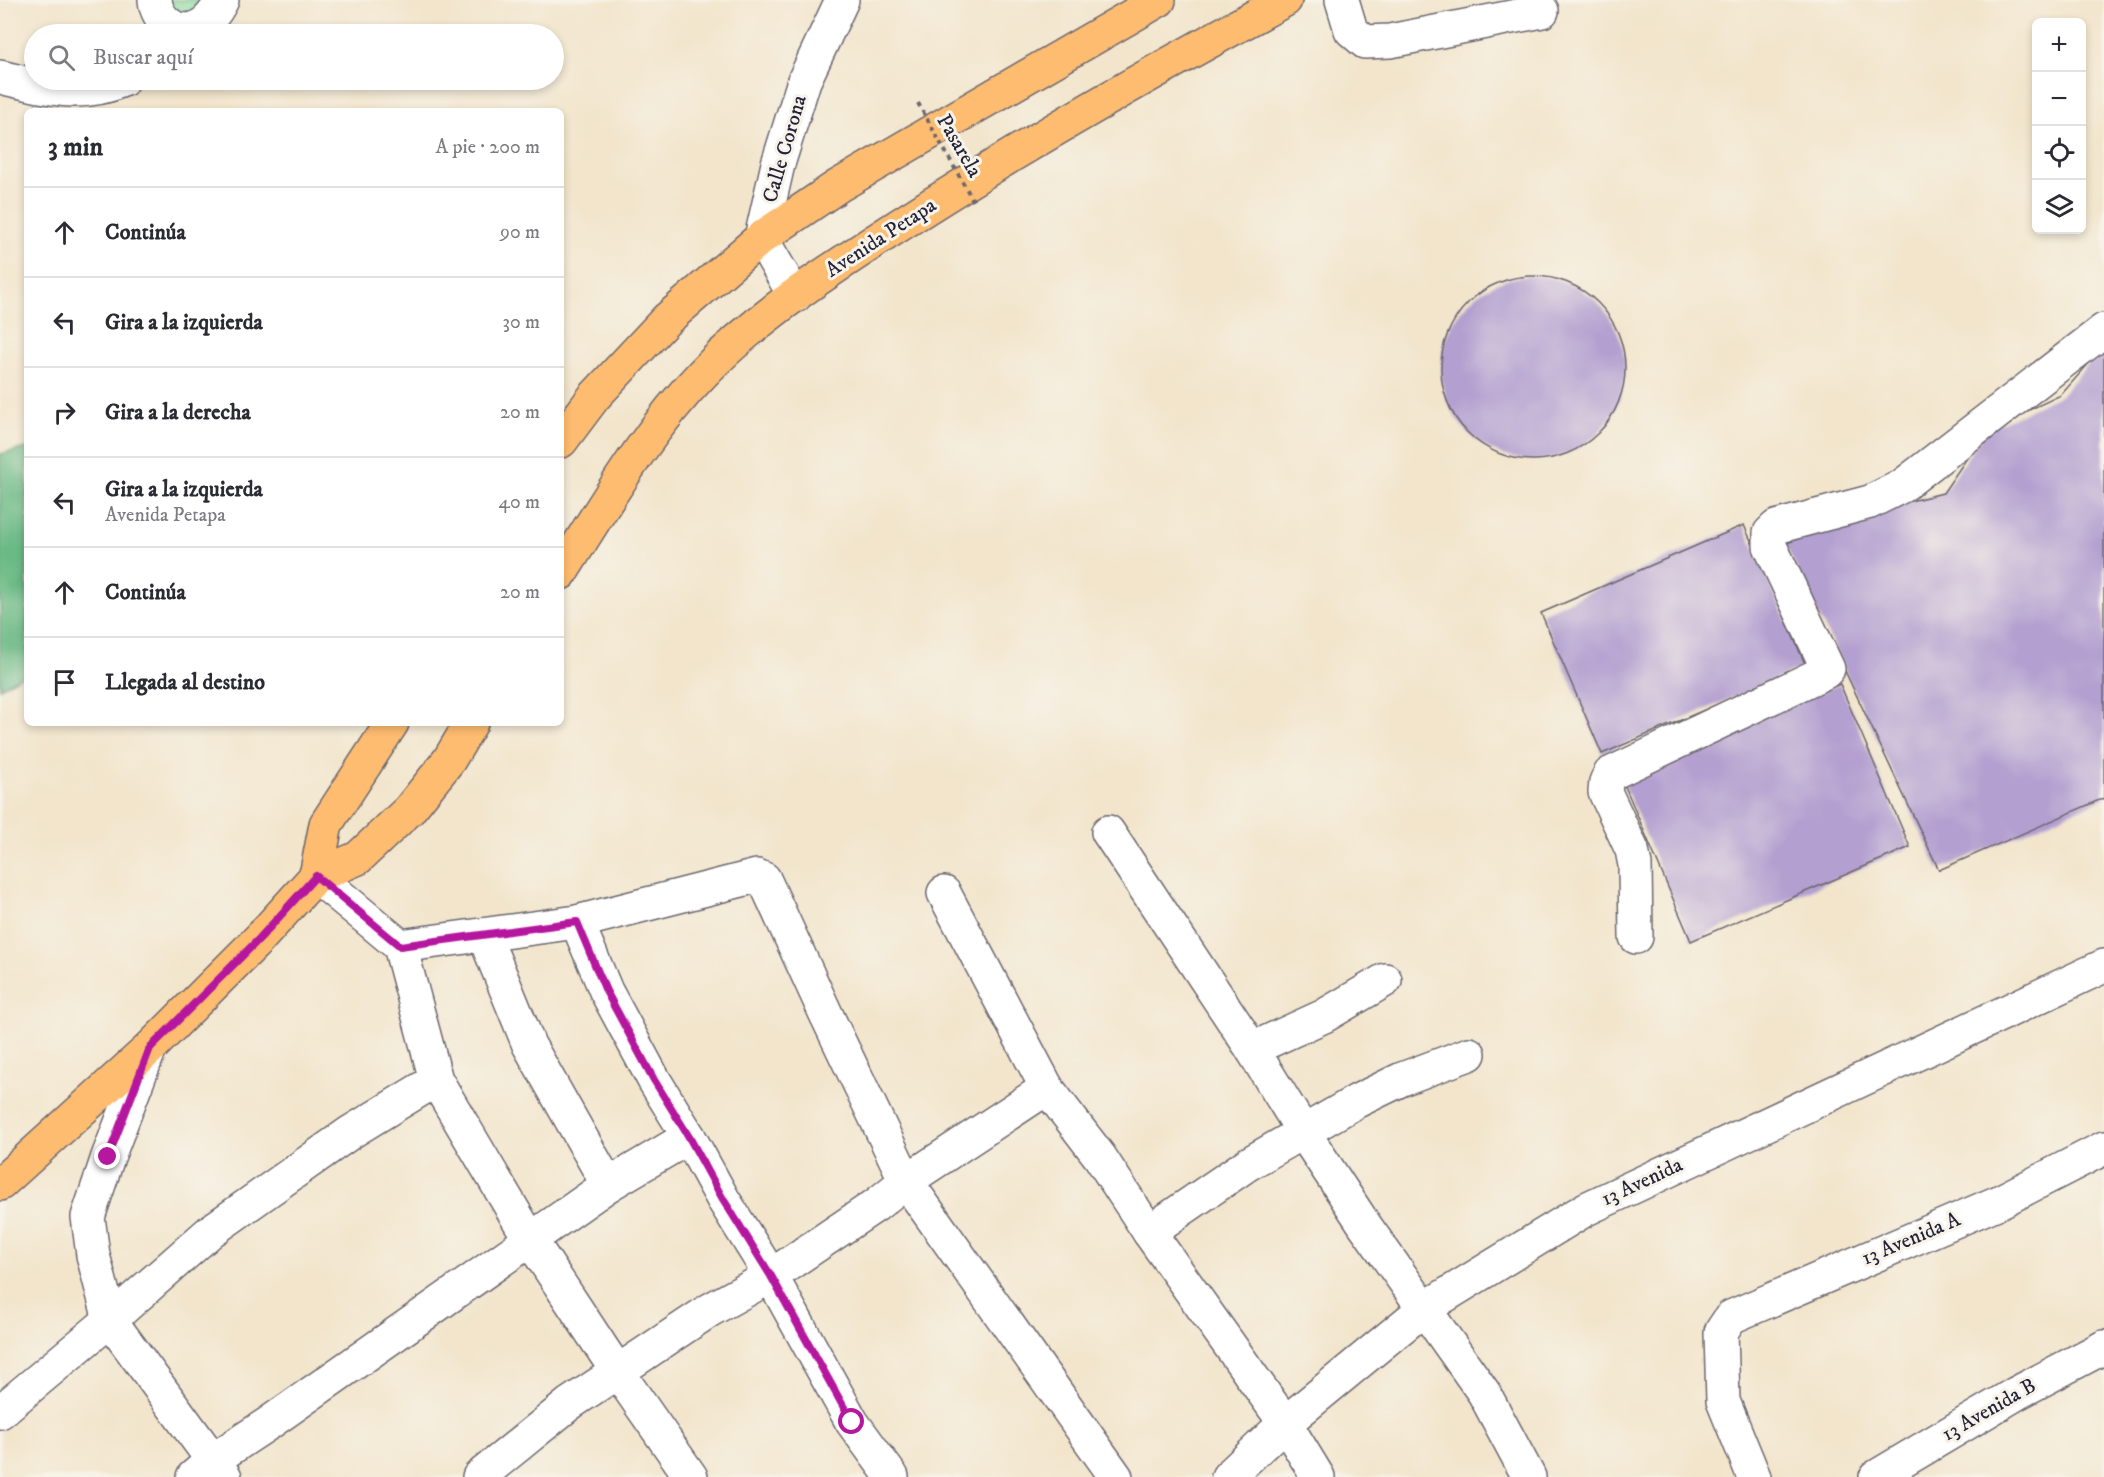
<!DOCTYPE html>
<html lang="es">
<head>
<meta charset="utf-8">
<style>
	body { margin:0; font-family:"IM FELL DW Pica",serif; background:#f2f2f3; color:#2b2b33 }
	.controls { position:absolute; right:18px; top:18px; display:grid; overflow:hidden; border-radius:9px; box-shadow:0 3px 9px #0003 }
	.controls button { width:54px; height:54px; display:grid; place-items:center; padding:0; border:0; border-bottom:2px solid #e1e1e2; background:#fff; color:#2b2b33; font:30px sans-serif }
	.stop { position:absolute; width:18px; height:18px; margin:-14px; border:4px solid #b5179e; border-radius:50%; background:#fff }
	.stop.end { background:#b5179e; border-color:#fff; box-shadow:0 2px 6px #0008 }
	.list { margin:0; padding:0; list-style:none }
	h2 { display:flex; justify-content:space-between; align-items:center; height:78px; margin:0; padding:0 24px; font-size:26px }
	h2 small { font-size:20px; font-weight:400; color:#7c7c81 }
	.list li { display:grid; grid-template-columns:39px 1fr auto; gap:18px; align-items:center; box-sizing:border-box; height:90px; padding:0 24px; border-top:2px solid #e1e1e2 }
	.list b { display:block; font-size:22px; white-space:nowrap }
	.list p { margin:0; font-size:20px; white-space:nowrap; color:#7c7c81 }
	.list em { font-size:20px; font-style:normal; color:#7c7c81 }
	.icon { flex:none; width:33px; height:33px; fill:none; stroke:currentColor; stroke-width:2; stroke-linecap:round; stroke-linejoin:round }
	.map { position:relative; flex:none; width:2104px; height:1477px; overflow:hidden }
	.search { position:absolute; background:#fff; box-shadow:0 3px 9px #0003; left:24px; top:24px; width:540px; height:66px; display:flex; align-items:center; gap:15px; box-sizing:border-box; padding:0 21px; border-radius:33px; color:#7c7c81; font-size:22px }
	.panel { position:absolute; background:#fff; box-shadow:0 3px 9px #0003; left:24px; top:108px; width:540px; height:618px; border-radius:9px }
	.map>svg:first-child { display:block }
</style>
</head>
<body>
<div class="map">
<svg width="2104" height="1477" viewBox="0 0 2104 1477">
	<rect width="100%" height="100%" fill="#f7f3e8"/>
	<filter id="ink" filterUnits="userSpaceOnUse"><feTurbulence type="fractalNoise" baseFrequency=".0167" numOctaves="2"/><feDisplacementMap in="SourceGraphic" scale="12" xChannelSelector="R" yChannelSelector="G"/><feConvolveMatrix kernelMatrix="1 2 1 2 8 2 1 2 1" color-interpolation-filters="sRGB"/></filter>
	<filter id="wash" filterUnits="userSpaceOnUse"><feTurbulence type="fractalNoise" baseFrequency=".008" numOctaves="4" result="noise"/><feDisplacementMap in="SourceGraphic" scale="24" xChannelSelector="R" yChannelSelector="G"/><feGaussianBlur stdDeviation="1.35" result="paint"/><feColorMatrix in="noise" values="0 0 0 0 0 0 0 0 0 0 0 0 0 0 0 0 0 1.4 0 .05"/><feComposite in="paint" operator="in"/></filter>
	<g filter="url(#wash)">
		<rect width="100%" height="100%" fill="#f2e5cc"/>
		<path fill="#83da9e" stroke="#527e6c" stroke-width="1.5" d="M155 0H222L199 27Z"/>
		<path fill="#6aba85" stroke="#466e60" stroke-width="1.5" d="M27 448V673L0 688V454Z"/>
		<g id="blocks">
			<g fill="#b39fd0">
				<circle cx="1533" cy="368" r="92"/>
				<path d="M2104 346V798L1939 870 1785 544 1862 513 1943 493 1986 430 2061 395Z"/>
				<path d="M1744 525 1806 666 1602 754 1541 613Z"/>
				<path d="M1840 684 1910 847 1691 941 1621 777Z"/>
			</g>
		</g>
	</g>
	<g filter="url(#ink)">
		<use href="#blocks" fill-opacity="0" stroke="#6b666e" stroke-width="1.5"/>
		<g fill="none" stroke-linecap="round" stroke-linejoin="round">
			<g stroke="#6b666e" stroke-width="36">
				<g id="minor">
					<path d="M155 0C157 20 176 35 196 28 208 23 217 10 222 0"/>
					<path d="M1342 0 1351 30 1365 42 1390 41 1542 11"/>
					<path d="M0 77C44 87 80 99 123 80"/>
					<path d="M795 296 761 238 778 164 804 81 842 0"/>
					<path d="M1108 832 1252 1049 1304 1133 1364 1224 1484 1393 1529 1477"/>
					<path d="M316 876 400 946 436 1080 530 1239 617 1371 691 1477"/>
					<path d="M944 893 1047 1088 1100 1157 1149 1232 1285 1423 1318 1477"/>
					<path d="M577 922 606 991 654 1080 689 1137 723 1199 771 1276 852 1422 892 1477"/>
					<path d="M484 935 529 1045 608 1185"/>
					<path d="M1636 937 1635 865 1632 850 1605 792 1606 782 1610 774 1825 672 1828 669 1770 546V533L1776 527 1870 502 1902 486 2104 330"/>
					<path d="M400 946 577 922 757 876 764 879 825 1012 906 1181 1116 1477"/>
					<path d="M150 1048 108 1157 88 1217 93 1255 110 1320 225 1477"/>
					<path d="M1252 1049 1324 1016 1385 980"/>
					<path d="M1149 1232 1248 1164 1357 1101 1402 1079 1469 1054"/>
					<path d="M0 1412 110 1320 211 1231 351 1132 436 1080"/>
					<path d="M193 1477 213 1460 269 1423 608 1185 689 1137"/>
					<path d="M479 1477 569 1404 710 1310 771 1276 876 1205 906 1181 1047 1088"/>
					<path d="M1228 1477 1285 1423 1425 1308 1586 1209 2104 966"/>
					<path d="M1754 1477 1723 1401 1721 1332 1731 1317 1999 1202 2104 1148"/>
					<path d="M1876 1477 2017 1393 2104 1347"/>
				</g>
			</g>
			<g stroke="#6b666e" stroke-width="36">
				<g id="major">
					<path d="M561 441 594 397 666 320 761 238 838 186 1159 0"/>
					<path d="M561 573C605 504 646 432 703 373 759 315 830 270 898 226 1023 145 1154 71 1285 0"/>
					<path d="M316 876 326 824 392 723"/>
					<path d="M0 1184 150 1048 259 939 316 876 358 858 409 810 449 760 471 723"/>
				</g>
			</g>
			<use href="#minor" stroke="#fff" stroke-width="33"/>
			<use href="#major" stroke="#febc70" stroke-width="33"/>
			<path stroke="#6b666e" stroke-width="4" stroke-dasharray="4.5 4.5" stroke-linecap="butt" d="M918 103 975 204"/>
		</g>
	</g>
	<g fill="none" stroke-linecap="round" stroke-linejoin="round" filter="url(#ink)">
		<path stroke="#b5179e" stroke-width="8" d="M108 1157 150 1048 259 939 316 876 400 946 577 922 606 991 654 1080 689 1137 723 1199 771 1276 852 1422"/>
	</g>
	<g text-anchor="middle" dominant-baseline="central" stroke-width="6" stroke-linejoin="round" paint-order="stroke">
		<g font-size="21" fill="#22223b" stroke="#f7f3e8">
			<text transform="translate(959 146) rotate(60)">Pasarela</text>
			<text transform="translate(785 149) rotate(-74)">Calle Corona</text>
			<text transform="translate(881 238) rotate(-33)">Avenida Petapa</text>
			<text transform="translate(1642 1182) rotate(-25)">13 Avenida</text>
			<text transform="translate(1911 1239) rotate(-23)">13 Avenida A</text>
			<text transform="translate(1989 1410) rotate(-30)">13 Avenida B</text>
		</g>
	</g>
</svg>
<div class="controls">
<button>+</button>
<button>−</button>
<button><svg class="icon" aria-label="locate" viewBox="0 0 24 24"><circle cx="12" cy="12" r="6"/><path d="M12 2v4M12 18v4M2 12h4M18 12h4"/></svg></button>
<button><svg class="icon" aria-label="layers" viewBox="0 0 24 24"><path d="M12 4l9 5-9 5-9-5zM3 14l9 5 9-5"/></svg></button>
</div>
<div class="stop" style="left:852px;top:1422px"></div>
<div class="stop end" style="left:108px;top:1157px"></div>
<div class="search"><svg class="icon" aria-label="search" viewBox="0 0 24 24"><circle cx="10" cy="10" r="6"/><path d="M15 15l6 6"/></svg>Buscar aquí</div>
<section class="panel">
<h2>3 min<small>A pie · 200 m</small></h2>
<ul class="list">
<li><svg class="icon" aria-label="ahead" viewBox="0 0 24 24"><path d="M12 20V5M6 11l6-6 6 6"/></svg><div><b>Continúa</b></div><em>90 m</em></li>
<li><svg class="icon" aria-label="left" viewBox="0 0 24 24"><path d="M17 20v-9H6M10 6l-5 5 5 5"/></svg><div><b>Gira a la izquierda</b></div><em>30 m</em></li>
<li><svg class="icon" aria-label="right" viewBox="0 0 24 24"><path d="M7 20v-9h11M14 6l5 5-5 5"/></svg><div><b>Gira a la derecha</b></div><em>20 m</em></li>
<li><svg class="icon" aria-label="left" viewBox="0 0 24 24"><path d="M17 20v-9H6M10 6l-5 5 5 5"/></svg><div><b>Gira a la izquierda</b><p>Avenida Petapa</p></div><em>40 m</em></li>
<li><svg class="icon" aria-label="ahead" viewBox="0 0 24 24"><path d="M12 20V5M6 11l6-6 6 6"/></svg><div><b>Continúa</b></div><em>20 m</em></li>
<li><svg class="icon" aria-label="arrive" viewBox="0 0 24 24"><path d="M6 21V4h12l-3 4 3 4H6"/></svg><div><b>Llegada al destino</b></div></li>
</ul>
</section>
</div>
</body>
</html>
